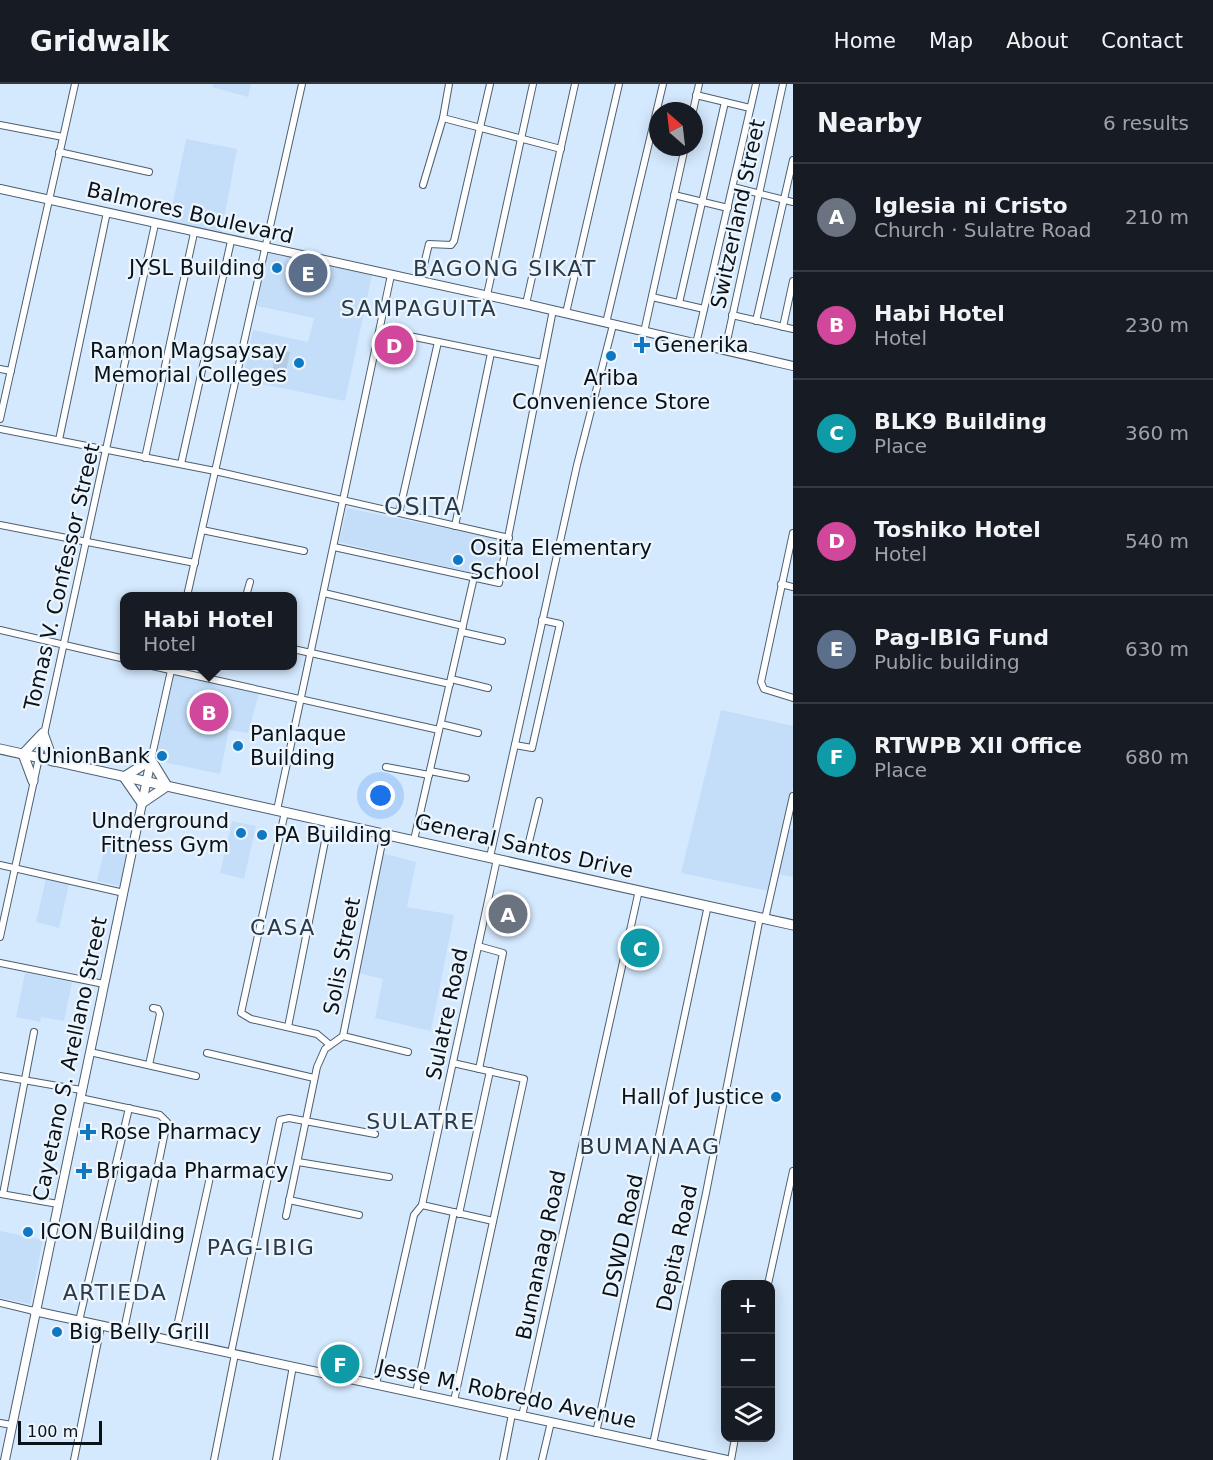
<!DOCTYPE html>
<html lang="en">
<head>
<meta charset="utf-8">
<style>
	body { margin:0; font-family:"DejaVu Sans",sans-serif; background:#242831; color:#f1f3f6 }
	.controls { position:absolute; right:18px; bottom:18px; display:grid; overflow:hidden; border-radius:12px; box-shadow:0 3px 15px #0003 }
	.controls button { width:54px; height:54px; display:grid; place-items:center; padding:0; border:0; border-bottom:2px solid #363941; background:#171b24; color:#f1f3f6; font:30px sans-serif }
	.compass { position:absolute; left:649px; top:18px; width:54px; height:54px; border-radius:50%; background:#171b24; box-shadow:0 3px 15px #0003; rotate:332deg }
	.scale { position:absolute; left:18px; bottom:15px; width:84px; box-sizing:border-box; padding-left:6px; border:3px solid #0a1219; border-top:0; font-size:16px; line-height:21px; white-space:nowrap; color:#0a1219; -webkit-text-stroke:4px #ecf5fd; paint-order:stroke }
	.you { position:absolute; left:381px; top:712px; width:21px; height:21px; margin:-15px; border:4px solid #fff; border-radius:50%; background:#1a73e8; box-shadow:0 0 0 9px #1a73e833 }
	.badge { display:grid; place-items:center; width:39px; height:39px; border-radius:50%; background:#1a73e8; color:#fff; font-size:20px; font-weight:700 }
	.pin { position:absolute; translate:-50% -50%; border:3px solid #fff; box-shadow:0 2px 6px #0006 }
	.popup { position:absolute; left:120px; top:508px; width:177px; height:78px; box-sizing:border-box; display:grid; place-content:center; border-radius:12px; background:#171b24; filter:drop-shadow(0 2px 4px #0005); font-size:20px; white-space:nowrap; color:#9ea1a6 }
	.popup b { font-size:22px; color:#f1f3f6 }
	.popup::after { content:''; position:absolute; left:50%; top:100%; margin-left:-12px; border:12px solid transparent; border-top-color:#171b24 }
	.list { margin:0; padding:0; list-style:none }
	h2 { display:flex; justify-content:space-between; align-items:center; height:78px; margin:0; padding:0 24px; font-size:26px }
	h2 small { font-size:20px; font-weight:400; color:#9ea1a6 }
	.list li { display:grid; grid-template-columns:39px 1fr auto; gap:18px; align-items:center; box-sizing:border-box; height:108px; padding:0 24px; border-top:2px solid #363941 }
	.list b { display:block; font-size:22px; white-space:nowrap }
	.list p { margin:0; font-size:20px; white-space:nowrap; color:#9ea1a6 }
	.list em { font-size:20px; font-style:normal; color:#9ea1a6 }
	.icon { flex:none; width:33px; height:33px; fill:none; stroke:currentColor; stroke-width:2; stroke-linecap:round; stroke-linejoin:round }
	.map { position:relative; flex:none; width:793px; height:1376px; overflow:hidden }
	header { display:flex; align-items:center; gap:36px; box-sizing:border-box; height:84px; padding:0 30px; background:#171b24; border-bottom:2px solid #363941 }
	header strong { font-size:28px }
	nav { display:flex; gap:33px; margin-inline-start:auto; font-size:21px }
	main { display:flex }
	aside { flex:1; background:#171b24 }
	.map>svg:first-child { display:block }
</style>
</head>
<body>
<header>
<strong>Gridwalk</strong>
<nav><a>Home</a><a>Map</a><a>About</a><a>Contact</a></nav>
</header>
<main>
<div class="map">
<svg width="793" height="1376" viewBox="0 0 793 1376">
	<rect width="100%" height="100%" fill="#d4e9fe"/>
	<g fill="#c4def9">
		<path d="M213 0H251L248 13 212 3Z"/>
		<path d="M186 55 237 65 221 151 169 138Z"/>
		<path d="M268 169 372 191 345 317 242 296 253 246 308 258 314 234 257 222Z"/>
		<path d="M347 424 503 456 494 494 339 458Z"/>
		<path d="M173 590 259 610 248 649 229 646 220 690 154 676Z"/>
		<path d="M721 626 793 642V702L769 807 681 789Z"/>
		<path d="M232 737 256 742 244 795 220 789Z"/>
		<path d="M788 745 793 746V793L778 790Z"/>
		<path d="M107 753 129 758 120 802 97 797Z"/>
		<path d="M382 769 416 778 407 823 454 831 431 947 375 934 383 895 358 889Z"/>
		<path d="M46 795 69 800 59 844 36 838Z"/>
		<path d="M25 889 72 898 64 937 41 933 40 938 16 933Z"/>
		<path d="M0 1147 43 1156 30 1220 0 1214Z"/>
	</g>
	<path fill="#b3cbe3" d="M276 266 290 268 285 291 272 288Z"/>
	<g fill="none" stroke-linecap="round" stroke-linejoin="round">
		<g stroke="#4d5f70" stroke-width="8">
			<g id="minor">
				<path d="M696 11 750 24"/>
				<path d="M693 27 699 0"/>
				<path d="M443 34 561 65"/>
				<path d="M0 41 63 53"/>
				<path d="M59 68 149 88"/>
				<path d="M423 101 443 34 449 0"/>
				<path d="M733 103 793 118"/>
				<path d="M674 111 728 124"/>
				<path d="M420 197 429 160 451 161 454 157 490 0"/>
				<path d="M487 211 533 0"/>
				<path d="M652 213 704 225"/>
				<path d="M679 219 725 18"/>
				<path d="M526 220 575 0"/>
				<path d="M566 229 619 0"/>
				<path d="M732 231 793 245"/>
				<path d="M756 237 793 76"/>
				<path d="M606 239 663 0"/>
				<path d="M783 243 793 197"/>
				<path d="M380 246 542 279"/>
				<path d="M644 248 685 63"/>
				<path d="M696 260 756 0"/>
				<path d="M725 266 783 0"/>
				<path d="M0 285 11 287"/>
				<path d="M0 335 75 0"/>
				<path d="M0 345 215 387 509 454"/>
				<path d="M59 356 107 128"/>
				<path d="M145 374 194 149"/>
				<path d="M181 380 231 157"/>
				<path d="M399 429 438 258"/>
				<path d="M0 441 195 479"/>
				<path d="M455 442 491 269"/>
				<path d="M202 446 304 467"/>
				<path d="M793 449 761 598 764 605 793 614"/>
				<path d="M334 463 499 499 553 226"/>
				<path d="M781 500 793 503"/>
				<path d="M324 509 463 542"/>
				<path d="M187 512 302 0"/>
				<path d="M246 512 250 498"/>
				<path d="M0 546 125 575"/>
				<path d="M462 548 502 557"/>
				<path d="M293 565 450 600"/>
				<path d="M152 582 439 646"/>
				<path d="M451 595 488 604"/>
				<path d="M441 640 478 649"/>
				<path d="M515 661 532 664 560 540 542 536"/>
				<path d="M151 676 172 582"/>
				<path d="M386 683 429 691"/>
				<path d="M430 687 466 694"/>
				<path d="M277 726 391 191"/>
				<path d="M285 728 241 929 251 935 317 950 329 960"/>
				<path d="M414 756 474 493"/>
				<path d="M527 766 539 717"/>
				<path d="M490 773 577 381 613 241"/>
				<path d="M0 781 124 809"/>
				<path d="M765 835 793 712"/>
				<path d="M0 853 155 140"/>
				<path d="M478 862 503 869 479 985"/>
				<path d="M0 879 104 900"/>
				<path d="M288 943 329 737"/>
				<path d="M343 952 408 968"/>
				<path d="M90 968 196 992"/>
				<path d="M207 969 314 994"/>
				<path d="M453 979 524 995 454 1317"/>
				<path d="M149 981 160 930 158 925 153 924"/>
				<path d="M0 992 81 1006"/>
				<path d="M80 1014 160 1031 167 1038 124 1246"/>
				<path d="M298 1078 389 1093"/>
				<path d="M1 1110 58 1120"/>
				<path d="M3 1110 34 948"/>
				<path d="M289 1116 359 1131"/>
				<path d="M422 1121 493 1137"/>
				<path d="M459 1130 490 987"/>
				<path d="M286 1132 317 983 325 965 343 952 384 749"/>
				<path d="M768 1200 793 1087"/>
				<path d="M0 1219 34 1227"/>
				<path d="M79 1237 129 1024"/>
				<path d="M174 1256 210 1093"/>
				<path d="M231 1269 280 1036 289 1034 375 1050"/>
				<path d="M376 1300 414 1131 422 1121 497 775"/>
				<path d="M416 1309 454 1128"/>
				<path d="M522 1332 639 806"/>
				<path d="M0 1339 12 1341"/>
				<path d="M596 1349 708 821"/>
				<path d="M653 1360 706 1109 760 833"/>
				<path d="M74 1376 101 1242"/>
				<path d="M214 1376 235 1270"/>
				<path d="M276 1376 293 1282"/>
				<path d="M503 1376 512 1330"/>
				<path d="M542 1376 551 1338"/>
				<path d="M731 1376 735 1354"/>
			</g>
		</g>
		<g stroke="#4d5f70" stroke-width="10">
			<g id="major">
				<path d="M0 105 526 220 793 282"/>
				<path d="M34 1227 727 1376"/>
				<path d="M5 1376 151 676"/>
			</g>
		</g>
		<g stroke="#4d5f70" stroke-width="11">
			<g id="highway">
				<path d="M0 665 793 841"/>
				<path d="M124 693 142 719 167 702"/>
				<path d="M124 693 151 676 167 702"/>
				<path d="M33 697 23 670 43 649 53 677"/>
			</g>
		</g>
		<use href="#minor" stroke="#fff" stroke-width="6"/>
		<use href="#major" stroke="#fff" stroke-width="8"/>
		<use href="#highway" stroke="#fff" stroke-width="9"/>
	</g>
	<g fill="#1078c3" stroke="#ecf5fd" stroke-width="2">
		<circle cx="277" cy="184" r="6"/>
		<path d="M639 252h6v6h6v6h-6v6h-6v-6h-6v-6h6z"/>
		<circle cx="611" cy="272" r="6"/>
		<circle cx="299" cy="279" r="6"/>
		<circle cx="458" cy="476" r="6"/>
		<circle cx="238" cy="662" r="6"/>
		<circle cx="162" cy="672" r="6"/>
		<circle cx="241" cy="749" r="6"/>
		<circle cx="262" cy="751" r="6"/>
		<circle cx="776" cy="1013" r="6"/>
		<path d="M85 1039h6v6h6v6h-6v6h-6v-6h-6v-6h6z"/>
		<path d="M81 1078h6v6h6v6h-6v6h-6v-6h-6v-6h6z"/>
		<circle cx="28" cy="1148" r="6"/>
		<circle cx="57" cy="1248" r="6"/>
	</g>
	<g text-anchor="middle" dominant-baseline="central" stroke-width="4.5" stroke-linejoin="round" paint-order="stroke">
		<g font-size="21" fill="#0a1219" stroke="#ecf5fd">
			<text transform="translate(190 129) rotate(13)">Balmores Boulevard</text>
			<text transform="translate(738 130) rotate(-78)">Switzerland Street</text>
			<text transform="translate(62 493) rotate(-77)">Tomas V. Confessor Street</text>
			<text transform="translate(524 762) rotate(13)">General Santos Drive</text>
			<text transform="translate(342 872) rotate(-79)">Solis Street</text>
			<text transform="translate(447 930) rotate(-78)">Sulatre Road</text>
			<text transform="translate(70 975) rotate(-78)">Cayetano S. Arellano Street</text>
			<text transform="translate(623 1152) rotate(-78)">DSWD Road</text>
			<text transform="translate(677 1164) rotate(-78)">Depita Road</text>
			<text transform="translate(541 1171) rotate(-78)">Bumanaag Road</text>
			<text transform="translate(507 1310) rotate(12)">Jesse M. Robredo Avenue</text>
		</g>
		<g font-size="21" fill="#0a1219" stroke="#ecf5fd" text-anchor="start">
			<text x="265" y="184" text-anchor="end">JYSL Building</text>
			<text x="654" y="261">Generika</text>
			<text x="287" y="267" text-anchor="end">Ramon Magsaysay<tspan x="287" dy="24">Memorial Colleges</tspan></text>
			<text x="611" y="294" text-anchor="middle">Ariba<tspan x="611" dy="24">Convenience Store</tspan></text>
			<text x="470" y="464">Osita Elementary<tspan x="470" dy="24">School</tspan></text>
			<text x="250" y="650">Panlaque<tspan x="250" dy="24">Building</tspan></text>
			<text x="150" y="672" text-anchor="end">UnionBank</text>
			<text x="229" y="737" text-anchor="end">Underground<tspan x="229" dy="24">Fitness Gym</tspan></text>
			<text x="274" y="751">PA Building</text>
			<text x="764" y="1013" text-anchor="end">Hall of Justice</text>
			<text x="100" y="1048">Rose Pharmacy</text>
			<text x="96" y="1087">Brigada Pharmacy</text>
			<text x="40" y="1148">ICON Building</text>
			<text x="69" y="1248">Big Belly Grill</text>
		</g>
		<g font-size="22" letter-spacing="1.5" fill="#293a4a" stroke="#ecf5fd">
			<text x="505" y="184">BAGONG SIKAT</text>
			<text x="419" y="224">SAMPAGUITA</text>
			<text x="283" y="843">CASA</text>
			<text x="421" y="1037">SULATRE</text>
			<text x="650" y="1062">BUMANAAG</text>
			<text x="261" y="1163">PAG-IBIG</text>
			<text x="115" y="1208">ARTIEDA</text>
		</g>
		<g font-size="24" letter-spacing="1.5" fill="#293a4a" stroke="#ecf5fd">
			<text x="423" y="423">OSITA</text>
		</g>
	</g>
</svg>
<div class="controls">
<button>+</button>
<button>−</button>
<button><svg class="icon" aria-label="layers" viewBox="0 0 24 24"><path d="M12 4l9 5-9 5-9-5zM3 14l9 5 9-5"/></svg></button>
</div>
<svg class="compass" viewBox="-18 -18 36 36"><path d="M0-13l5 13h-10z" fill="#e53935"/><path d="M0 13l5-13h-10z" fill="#9ea1a6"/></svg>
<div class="scale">100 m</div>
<div class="you"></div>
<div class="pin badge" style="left:508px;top:830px;background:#6b7280">A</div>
<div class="pin badge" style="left:209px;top:628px;background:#d1479c">B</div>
<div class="popup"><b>Habi Hotel</b>Hotel</div>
<div class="pin badge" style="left:640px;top:864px;background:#0f9aa8">C</div>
<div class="pin badge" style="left:394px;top:261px;background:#d1479c">D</div>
<div class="pin badge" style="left:308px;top:189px;background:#5c6f8a">E</div>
<div class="pin badge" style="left:340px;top:1280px;background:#0f9aa8">F</div>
</div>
<aside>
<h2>Nearby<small>6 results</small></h2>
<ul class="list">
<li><span class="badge" style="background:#6b7280">A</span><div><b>Iglesia ni Cristo</b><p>Church · Sulatre Road</p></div><em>210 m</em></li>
<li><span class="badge" style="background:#d1479c">B</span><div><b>Habi Hotel</b><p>Hotel</p></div><em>230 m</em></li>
<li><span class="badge" style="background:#0f9aa8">C</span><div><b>BLK9 Building</b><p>Place</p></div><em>360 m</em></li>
<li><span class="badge" style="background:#d1479c">D</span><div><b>Toshiko Hotel</b><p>Hotel</p></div><em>540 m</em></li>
<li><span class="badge" style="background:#5c6f8a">E</span><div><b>Pag-IBIG Fund</b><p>Public building</p></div><em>630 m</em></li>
<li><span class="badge" style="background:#0f9aa8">F</span><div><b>RTWPB XII Office</b><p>Place</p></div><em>680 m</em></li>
</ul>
</aside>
</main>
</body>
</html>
